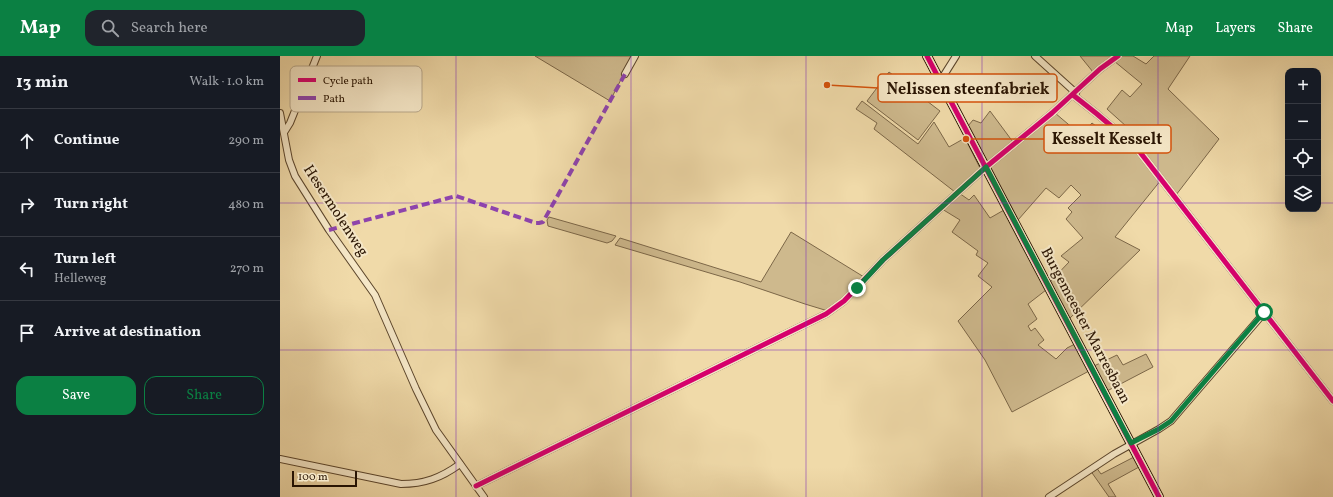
<!DOCTYPE html>
<html lang="en">
<head>
<meta charset="utf-8">
<style>
	body { margin:0; font-family:Vollkorn,serif; background:#20242c; color:#f1f3f6 }
	.controls { position:absolute; right:12px; top:12px; display:grid; overflow:hidden; border-radius:8px; box-shadow:0 4px 16px #0002 }
	.controls button { width:36px; height:36px; display:grid; place-items:center; padding:0; border:0; border-bottom:1px solid #363941; background:#171b24; color:#f1f3f6; font:20px sans-serif }
	.scale { position:absolute; left:12px; bottom:10px; width:65px; box-sizing:border-box; padding-left:4px; border:2px solid #2a1503; border-top:0; font-size:11px; line-height:14px; white-space:nowrap; color:#2a1503; -webkit-text-stroke:3px #f5e7c7; paint-order:stroke }
	.stop { position:absolute; width:12px; height:12px; margin:-9px; border:3px solid #0b8043; border-radius:50%; background:#fff }
	.stop.end { background:#0b8043; border-color:#fff; box-shadow:0 1px 4px #0008 }
	.list { margin:0; padding:0; list-style:none }
	h2 { display:flex; justify-content:space-between; align-items:center; height:52px; margin:0; padding:0 16px; font-size:17px }
	h2 small { font-size:13px; font-weight:400; color:#9ea1a6 }
	.list li { display:grid; grid-template-columns:26px 1fr auto; gap:12px; align-items:center; box-sizing:border-box; height:64px; padding:0 16px; border-top:1px solid #363941 }
	.list b { display:block; font-size:15px; white-space:nowrap }
	.list p { margin:0; font-size:13px; white-space:nowrap; color:#9ea1a6 }
	.list em { font-size:13px; font-style:normal; color:#9ea1a6 }
	.actions { display:flex; gap:8px; padding:12px 16px }
	.actions a { flex:1; padding:9px 0; border:1px solid #0b8043; border-radius:12px; text-align:center; font-size:14px; color:#0b8043 }
	.actions .main { background:#0b8043; color:#fff }
	.icon { flex:none; width:22px; height:22px; fill:none; stroke:currentColor; stroke-width:2; stroke-linecap:round; stroke-linejoin:round }
	.map { position:relative; flex:none; width:1053px; height:441px; overflow:hidden }
	header { display:flex; align-items:center; gap:24px; box-sizing:border-box; height:56px; padding:0 20px; background:#0b8043; color:#fff }
	header strong { font-size:19px }
	nav { display:flex; gap:22px; margin-inline-start:auto; font-size:14px }
	.search { width:280px; height:36px; background:#20242c; display:flex; align-items:center; gap:10px; box-sizing:border-box; padding:0 14px; border-radius:12px; color:#9ea1a6; font-size:15px }
	main { display:flex }
	aside { flex:1; background:#171b24 }
	.map>svg:first-child { display:block }
</style>
</head>
<body>
<header>
<strong>Map</strong>
<div class="search"><svg class="icon" aria-label="search" viewBox="0 0 24 24"><circle cx="10" cy="10" r="6"/><path d="M15 15l6 6"/></svg>Search here</div>
<nav><a>Map</a><a>Layers</a><a>Share</a></nav>
</header>
<main>
<aside>
<h2>13 min<small>Walk · 1.0 km</small></h2>
<ul class="list">
<li><svg class="icon" aria-label="ahead" viewBox="0 0 24 24"><path d="M12 20V5M6 11l6-6 6 6"/></svg><div><b>Continue</b></div><em>290 m</em></li>
<li><svg class="icon" aria-label="right" viewBox="0 0 24 24"><path d="M7 20v-9h11M14 6l5 5-5 5"/></svg><div><b>Turn right</b></div><em>480 m</em></li>
<li><svg class="icon" aria-label="left" viewBox="0 0 24 24"><path d="M17 20v-9H6M10 6l-5 5 5 5"/></svg><div><b>Turn left</b><p>Helleweg</p></div><em>270 m</em></li>
<li><svg class="icon" aria-label="arrive" viewBox="0 0 24 24"><path d="M6 21V4h12l-3 4 3 4H6"/></svg><div><b>Arrive at destination</b></div></li>
</ul>
<div class="actions"><a class="main">Save</a><a>Share</a></div>
</aside>
<div class="map">
<svg width="1053" height="441" viewBox="0 0 1053 441">
	<rect width="100%" height="100%" fill="#f0daa9"/>
	<filter id="stains"><feTurbulence type="fractalNoise" baseFrequency=".005" numOctaves="4"/><feColorMatrix values="0 0 0 0 .2 0 0 0 0 .09 0 0 0 0 .02 0 0 0 .5 -.17"/></filter>
	<radialGradient id="worn" r=".72"><stop offset=".6" stop-color="#630" stop-opacity="0"/><stop offset="1" stop-color="#630" stop-opacity=".3"/></radialGradient>
	<g fill="#ceb98d" stroke="#7c6748">
		<path d="M255 0H353L330 45Z"/>
		<path d="M800 0H834L813 16Z"/>
		<path d="M841 0H853L866 8 874 0H910L888 33 939 83 896 139 843 77 847 71 827 53 842 34 850 41 862 28 834 5Z"/>
		<path d="M609 16 660 55 638 84 587 45Z"/>
		<path d="M582 45 638 88 654 66 669 91 685 82 700 112 675 136 594 73 597 67 576 53Z"/>
		<path d="M710 55 733 86 709 106 707 105 688 70 693 64 701 67Z"/>
		<path d="M775 57 801 79 812 67 821 74 826 67 852 89 881 124 835 181 860 194 789 263 770 226 789 206 781 200 803 182 786 163 792 156 788 152 801 139 791 129 779 142 766 132 738 164 710 112Z"/>
		<path d="M679 137 689 144 694 139 710 162 724 154 766 234 748 248 757 263 748 270 751 275 755 272 764 284 758 289 776 303 787 292 795 288 809 315 732 356 705 304 678 265 712 231 698 220 708 207 696 199 698 195 672 176 680 164 662 153Z"/>
		<path d="M269 161 336 180 332 185 327 187 268 170 267 164Z"/>
		<path d="M511 176 584 221 561 246 548 255 525 248 460 226 335 189 340 182 481 226Z"/>
		<path d="M866 298 873 311 827 335 814 310 837 299 843 309Z"/>
		<path d="M854 401 859 411 828 428 836 441H829L810 414 816 411 821 418Z"/>
	</g>
	<g fill="none" stroke-linecap="round" stroke-linejoin="round">
		<g stroke="#5c462c" stroke-width="8">
			<g id="minor">
				<path d="M755 0 796 37"/>
				<path d="M345 18 355 0"/>
				<path d="M659 22 664 19 676 0"/>
				<path d="M793 39 817 58 856 91 1053 345"/>
				<path d="M0 57 9 104 15 120 49 174 95 239 136 333 156 374 204 441"/>
				<path d="M5 75 10 67 37 0"/>
				<path d="M0 403 121 428C144 428 161 422 180 408"/>
				<path d="M196 430 546 258 564 245 603 204 706 111 772 57 820 13 838 0"/>
				<path d="M769 441 834 398 879 373 891 365 984 257"/>
			</g>
		</g>
		<g stroke="#2a1503" stroke-width="10">
			<path id="major" d="M647 0 879 441"/>
		</g>
		<use href="#minor" stroke="#f5e7c7" stroke-width="6"/>
		<use href="#major" stroke="#f0daa9" stroke-width="8"/>
		<path stroke="#8e44ad" stroke-width="4" stroke-dasharray="8 4" stroke-linecap="butt" d="M49 174 176 140 256 167H259L263 166 345 18"/>
		<g stroke="#f5e7c7" stroke-width="8">
			<g id="cycleway">
				<path d="M647 0 879 441"/>
				<path d="M793 39 817 58 856 91 1053 345"/>
				<path d="M196 430 546 258 564 245 603 204 706 111 772 57 820 13 838 0"/>
			</g>
		</g>
		<use href="#cycleway" stroke="#d6006c" stroke-width="5"/>
	</g>
	<g fill="none" stroke-linecap="round" stroke-linejoin="round">
		<path stroke="#0b8043" stroke-width="5" d="M577 232 603 204 706 111 851 387 879 373 891 365 984 256"/>
	</g>
	<path fill="none" stroke="#7b2cbf" stroke-width="1" stroke-opacity="0.55" d="M176 0V441M351 0V441M526 0V441M702 0V441M878 0V441M0 147H1008M1038 147H1053M0 294H1053"/>
	<g text-anchor="middle" dominant-baseline="central" stroke-width="4" stroke-linejoin="round" paint-order="stroke">
		<g font-size="15" fill="#2a1503" stroke="#f5e7c7">
			<text transform="translate(55 155) rotate(57)">Hesermolenweg</text>
			<text transform="translate(805 270) rotate(62)">Burgemeester Marresbaan</text>
		</g>
	</g>
	<rect x="10" y="10" width="132" height="46" rx="6" fill="#f5e7c7" stroke="#b8a88c" stroke-width="1"/>
	<rect x="18" y="22" width="18" height="4" fill="#d6006c"/>
	<rect x="18" y="40" width="18" height="4" fill="#8e44ad"/>
	<g font-size="11" fill="#2a1503">
		<text x="43" y="28">Cycle path</text>
		<text x="43" y="46">Path</text>
	</g>
	<path fill="none" stroke="#d5520b" stroke-width="1.5" d="M547 29L598 32M686 83L764 83"/>
	<g fill="#d5520b" stroke="#f5e7c7" stroke-width="1.5">
		<circle cx="547" cy="29" r="4"/>
		<circle cx="686" cy="83" r="4"/>
	</g>
	<g fill="#f5e7c7" stroke="#d5520b" stroke-width="1.5">
		<rect x="598" y="18" width="179" height="28" rx="4"/>
		<rect x="764" y="69" width="127" height="28" rx="4"/>
	</g>
	<g font-size="16" text-anchor="middle" font-weight="bold" fill="#2a1503">
		<text x="688" y="38">Nelissen steenfabriek</text>
		<text x="827" y="88">Kesselt Kesselt</text>
	</g>
	<rect width="100%" height="100%" filter="url(#stains)"/>
	<rect width="100%" height="100%" fill="url(#worn)"/>
</svg>
<div class="controls">
<button>+</button>
<button>−</button>
<button><svg class="icon" aria-label="locate" viewBox="0 0 24 24"><circle cx="12" cy="12" r="6"/><path d="M12 2v4M12 18v4M2 12h4M18 12h4"/></svg></button>
<button><svg class="icon" aria-label="layers" viewBox="0 0 24 24"><path d="M12 4l9 5-9 5-9-5zM3 14l9 5 9-5"/></svg></button>
</div>
<div class="scale">100 m</div>
<div class="stop" style="left:984px;top:256px"></div>
<div class="stop end" style="left:577px;top:232px"></div>
</div>
</main>
</body>
</html>
